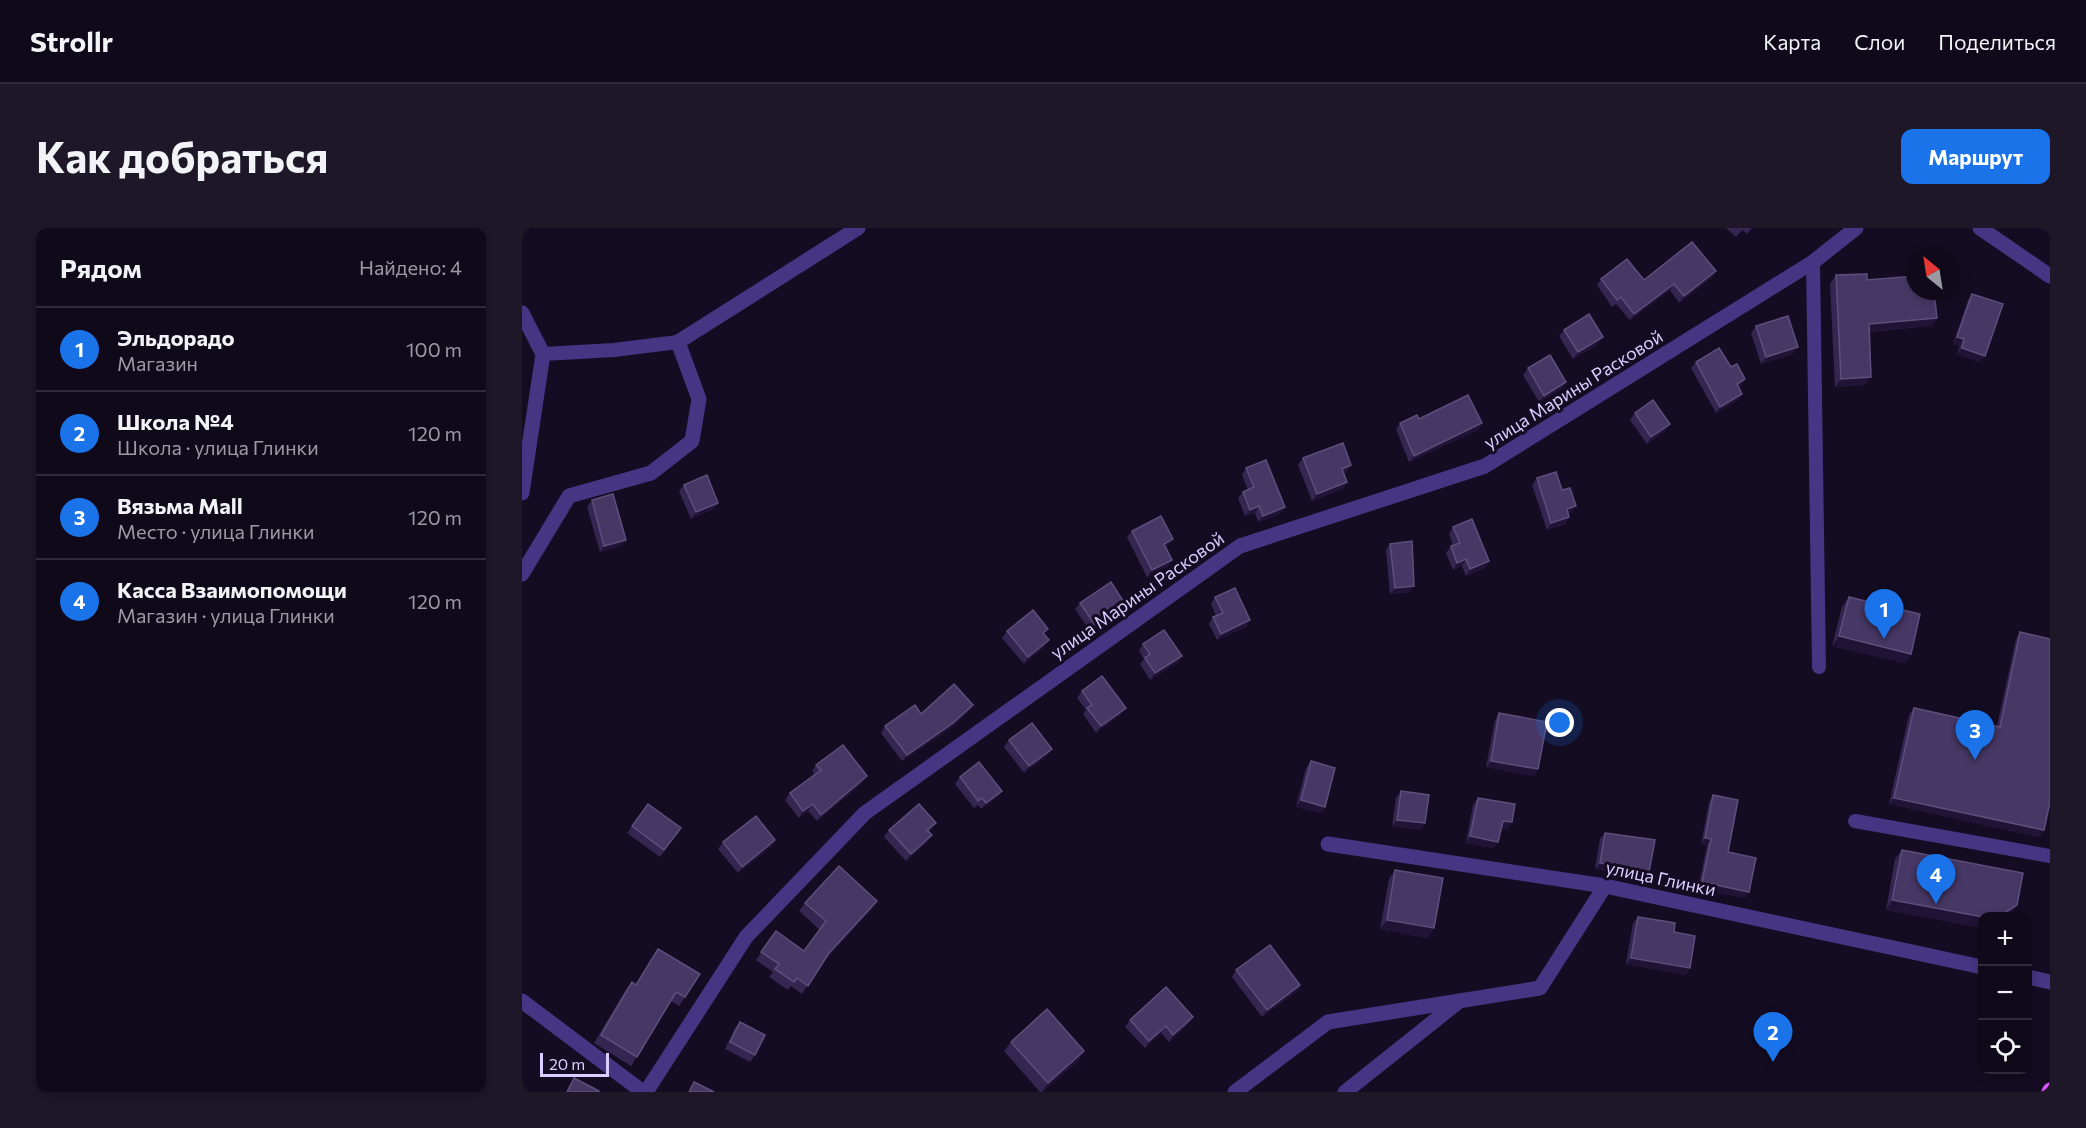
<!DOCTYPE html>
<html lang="ru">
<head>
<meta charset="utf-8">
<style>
	body { margin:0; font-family:Commissioner,sans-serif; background:#1d1727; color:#f1f3f6 }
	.controls { position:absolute; right:18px; bottom:18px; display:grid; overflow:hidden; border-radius:12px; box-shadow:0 3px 9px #0003 }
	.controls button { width:54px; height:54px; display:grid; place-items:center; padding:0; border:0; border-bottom:2px solid #2f2a39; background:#0f091a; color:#f1f3f6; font:30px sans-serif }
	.compass { position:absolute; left:1384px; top:18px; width:54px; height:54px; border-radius:50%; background:#0f091a; box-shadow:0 3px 9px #0003; rotate:330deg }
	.scale { position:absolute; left:18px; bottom:15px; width:69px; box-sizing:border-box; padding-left:6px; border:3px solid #dbcdff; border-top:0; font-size:16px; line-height:21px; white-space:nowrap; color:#dbcdff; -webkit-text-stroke:4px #140c22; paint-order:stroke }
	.you { position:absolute; left:1038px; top:495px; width:21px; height:21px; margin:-15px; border:4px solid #fff; border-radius:50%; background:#1a73e8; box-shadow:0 0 0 9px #1a73e833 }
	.badge { display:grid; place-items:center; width:39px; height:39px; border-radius:50%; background:#1a73e8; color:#fff; font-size:20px; font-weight:700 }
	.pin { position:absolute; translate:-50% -50px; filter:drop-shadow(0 2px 3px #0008) }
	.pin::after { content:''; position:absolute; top:32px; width:21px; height:18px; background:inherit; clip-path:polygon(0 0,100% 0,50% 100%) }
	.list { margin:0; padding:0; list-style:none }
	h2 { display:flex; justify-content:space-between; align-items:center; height:78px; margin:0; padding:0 24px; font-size:26px }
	h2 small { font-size:20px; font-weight:400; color:#9b9aa2 }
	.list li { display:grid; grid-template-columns:39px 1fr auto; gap:18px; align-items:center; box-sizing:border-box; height:84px; padding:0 24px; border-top:2px solid #2f2a39 }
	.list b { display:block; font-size:22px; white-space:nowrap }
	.list p { margin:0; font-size:20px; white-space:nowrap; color:#9b9aa2 }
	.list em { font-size:20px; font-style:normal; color:#9b9aa2 }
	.icon { flex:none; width:33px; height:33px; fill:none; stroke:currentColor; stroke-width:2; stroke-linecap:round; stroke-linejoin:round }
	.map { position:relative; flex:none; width:1528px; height:864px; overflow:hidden; border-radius:12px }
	header { display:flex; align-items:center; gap:36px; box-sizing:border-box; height:84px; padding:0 30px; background:#0f091a; border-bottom:2px solid #2f2a39 }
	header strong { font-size:28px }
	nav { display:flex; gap:33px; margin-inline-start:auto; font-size:21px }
	.intro { display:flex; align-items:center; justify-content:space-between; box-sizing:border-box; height:144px; padding:0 36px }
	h1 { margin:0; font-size:42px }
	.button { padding:15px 27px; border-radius:12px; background:#1a73e8; color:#fff; font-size:21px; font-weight:700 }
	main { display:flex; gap:36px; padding:0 36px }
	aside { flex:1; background:#0f091a; border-radius:12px; box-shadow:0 3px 9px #0003 }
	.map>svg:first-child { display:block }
</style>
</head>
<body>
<header>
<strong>Strollr</strong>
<nav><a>Карта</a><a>Слои</a><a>Поделиться</a></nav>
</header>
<div class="intro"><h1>Как добраться</h1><a class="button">Маршрут</a></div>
<main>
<aside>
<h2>Рядом<small>Найдено: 4</small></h2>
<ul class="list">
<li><span class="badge">1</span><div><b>Эльдорадо</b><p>Магазин</p></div><em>100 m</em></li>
<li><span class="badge">2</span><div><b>Школа №4</b><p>Школа · улица Глинки</p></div><em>120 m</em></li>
<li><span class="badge">3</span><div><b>Вязьма Mall</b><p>Место · улица Глинки</p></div><em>120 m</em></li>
<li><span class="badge">4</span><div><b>Касса Взаимопомощи</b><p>Магазин · улица Глинки</p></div><em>120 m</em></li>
</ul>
</aside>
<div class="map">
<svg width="1528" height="864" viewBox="0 0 1528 864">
	<rect width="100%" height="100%" fill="#140c22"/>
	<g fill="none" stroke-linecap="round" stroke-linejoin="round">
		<g stroke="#453583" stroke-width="14">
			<path d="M1291 34 1297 439"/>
			<path d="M21 126 92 122 156 114"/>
			<path d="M1333 593 1528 628"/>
		</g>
		<g stroke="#453583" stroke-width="15">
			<path d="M1458 0 1528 48"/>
			<path d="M0 85 21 126 0 265"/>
			<path d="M0 346 47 268 129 245 170 213 177 171 156 114 336 0"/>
			<path d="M806 616 1083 658 1460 739"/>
			<path d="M1506 749 1528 754"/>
			<path d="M0 773 121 864"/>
			<path d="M124 864 224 709 343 585 718 318 963 238 1291 34 1334 0"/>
			<path d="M713 864 806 794 1018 760 1083 658"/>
			<path d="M823 864 935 775"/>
		</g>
		<path stroke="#dc54ff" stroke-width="15" d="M1527 864 1528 862"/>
	</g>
	<g fill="#352551">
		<path d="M1204 0H1230L1225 6 1220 2 1214 9Z"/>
		<path d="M1194 43 1189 50 1157 75 1148 62 1108 92 1094 76 1090 79 1075 57 1079 51 1122 52Z"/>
		<path d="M1314 47 1345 52 1415 90 1409 98 1347 104 1343 157 1313 159 1308 56Z"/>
		<path d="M1450 66 1463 128 1458 134 1435 126 1438 118 1431 116 1446 72Z"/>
		<path d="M1234 98 1271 126 1239 136 1229 105Z"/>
		<path d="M1042 102 1076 116 1051 131 1037 108Z"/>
		<path d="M1174 134 1209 139 1223 151 1217 159 1216 172 1194 185 1169 140Z"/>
		<path d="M1006 140 1044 154 1040 161 1017 174 1001 147Z"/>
		<path d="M1113 185 1148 196 1143 203 1125 216 1108 192Z"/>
		<path d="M897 191 960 195 956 202 887 234 874 201 878 195Z"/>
		<path d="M781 230 829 237 825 244 822 245 825 254 821 261 790 273 776 237Z"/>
		<path d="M724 240 763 279 758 286 736 294 733 285 723 288 716 270 721 264 726 262 720 247Z"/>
		<path d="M1015 250 1040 262 1054 278 1049 284 1046 285 1047 289 1043 296 1025 302 1010 257Z"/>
		<path d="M162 257 196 275 191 281 169 291 157 263Z"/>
		<path d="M70 272 104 312 99 318 78 324 65 279Z"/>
		<path d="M931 299 967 333 963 340 944 348 940 338 931 342 924 325 929 318 931 317 927 306Z"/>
		<path d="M610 303 646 318 644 319 650 332 646 338 625 349 605 309Z"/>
		<path d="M868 316 888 364 868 366 864 322Z"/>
		<path d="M693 369 728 392 724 399 695 412 687 396 691 389 694 388 689 376Z"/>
		<path d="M1327 369 1389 426 1382 435 1310 418 1320 379Z"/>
		<path d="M558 375 598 383 568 403 553 381Z"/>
		<path d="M485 403 522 406V419L502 436 480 410Z"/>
		<path d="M1498 404 1522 602 1517 609 1367 576 1387 487 1392 480 1475 498 1494 411Z"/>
		<path d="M621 416 660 428 655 435 628 452 618 436 622 431 617 423Z"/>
		<path d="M560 463 599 486 574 505 561 486 564 482 555 470Z"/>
		<path d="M446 484 426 502 380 533 359 505 363 498 399 486Z"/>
		<path d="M977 485 1016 541 1012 548 964 539 973 492Z"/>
		<path d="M487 512 525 528 502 545 482 519Z"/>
		<path d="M789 533 803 579 799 585 774 579 784 540Z"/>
		<path d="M294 537 340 555 295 593 286 583 277 590 263 572 268 565 293 547 290 543Z"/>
		<path d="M438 549 480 563 475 569 459 581 456 577 452 580 433 556Z"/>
		<path d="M879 563 903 595 899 602 870 598 874 570Z"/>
		<path d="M1191 567 1206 624 1223 670 1176 661 1185 617 1179 616 1187 574Z"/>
		<path d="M956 570 990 594 985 601 979 600 976 614 971 620 944 615 951 577Z"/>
		<path d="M126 576 159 600 138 629 105 605Z"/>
		<path d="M414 595 407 603 405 614 384 633 362 609 367 602Z"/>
		<path d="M1083 605 1122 650 1073 641 1078 611Z"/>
		<path d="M253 612 249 619 216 645 196 621 201 614Z"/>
		<path d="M1380 622 1495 677 1488 687 1461 688V700L1364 682 1373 631Z"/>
		<path d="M873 642 912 700 905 710 858 701 867 651Z"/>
		<path d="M283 675 349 681 303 732 280 766 269 758 266 762 247 749 251 744 234 732 254 703 282 723 298 702 277 683Z"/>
		<path d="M1116 689 1152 704 1168 740 1163 747 1104 736 1111 695Z"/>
		<path d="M136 721 163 769 157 778 149 773 109 838 72 815 103 763 110 754 114 757Z"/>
		<path d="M714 742 778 757 774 764 740 789 710 749Z"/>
		<path d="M608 792 667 795 647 814 639 805 623 820 603 799Z"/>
		<path d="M218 794 233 827 228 834 203 821 213 800Z"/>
		<path d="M489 814 562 823 556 833 520 864H518L482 823Z"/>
	</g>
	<g fill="#201336">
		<path d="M1194 43 1189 50 1157 75 1162 68Z"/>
		<path d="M1152 56 1148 62 1108 92 1112 86Z"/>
		<path d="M1415 90 1409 98 1341 104 1347 96Z"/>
		<path d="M1081 109 1076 116 1051 131 1056 124Z"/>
		<path d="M1435 109 1442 111 1438 118 1431 116Z"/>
		<path d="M1276 119 1271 126 1239 136 1244 129Z"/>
		<path d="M1440 120 1463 128 1458 134 1435 126Z"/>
		<path d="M1349 149 1343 157 1313 159 1319 151Z"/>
		<path d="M1223 151 1219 158 1211 163 1215 156Z"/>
		<path d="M1044 154 1040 161 1017 174 1022 168Z"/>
		<path d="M1220 166 1216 172 1194 185 1198 179Z"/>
		<path d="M960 195 956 202 887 234 892 228Z"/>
		<path d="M1148 196 1143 203 1125 216 1129 209Z"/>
		<path d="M829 237 825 244 816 247 820 241Z"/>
		<path d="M825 254 821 261 790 273 795 266Z"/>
		<path d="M196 275 191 281 169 291 174 284Z"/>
		<path d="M737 278 733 285 723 288 728 282Z"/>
		<path d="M1054 278 1049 284 1040 287 1045 281Z"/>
		<path d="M763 279 758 286 736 294 741 288Z"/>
		<path d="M1047 289 1043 296 1025 302 1029 295Z"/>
		<path d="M651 311 646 318 637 322 642 316Z"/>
		<path d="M104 312 99 318 78 324 82 318Z"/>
		<path d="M944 331 940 338 931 342 935 335Z"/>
		<path d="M650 332 646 338 625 349 630 342Z"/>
		<path d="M967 333 963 340 944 348 948 341Z"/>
		<path d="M892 358 888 364 868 366 873 360Z"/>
		<path d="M603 376 598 383 568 403 573 397Z"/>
		<path d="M728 392 724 399 695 412 699 406Z"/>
		<path d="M1317 408 1389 426 1382 435 1310 418Z"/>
		<path d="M527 412 522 419 502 436 506 429Z"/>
		<path d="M660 428 655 435 628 452 633 445Z"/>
		<path d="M451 477 446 484 426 502 380 533 385 527Z"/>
		<path d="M604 480 599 486 574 505 579 498Z"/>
		<path d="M530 521 525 528 502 545 507 538Z"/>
		<path d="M969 533 1016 541 1012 548 964 539Z"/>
		<path d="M345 548 340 555 295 593 299 587Z"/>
		<path d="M480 563 475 569 459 581 464 575Z"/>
		<path d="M1372 570 1522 602 1517 609 1367 576Z"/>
		<path d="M779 572 803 579 799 585 774 579Z"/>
		<path d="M291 576 286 583 277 590 281 583Z"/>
		<path d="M875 592 903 595 899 602 870 598Z"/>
		<path d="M981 593 990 594 985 601 976 600Z"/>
		<path d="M410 607 405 614 384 633 389 626Z"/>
		<path d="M948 608 976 614 971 620 944 615Z"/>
		<path d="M1183 610 1189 611 1185 617 1179 616Z"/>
		<path d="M253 612 249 619 216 645 220 639Z"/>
		<path d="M1078 635 1127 644 1122 650 1073 641Z"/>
		<path d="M1180 654 1227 664 1223 670 1176 661Z"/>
		<path d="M1370 672 1461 689V700L1364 682Z"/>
		<path d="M355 673 349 681 301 734 307 725Z"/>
		<path d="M1495 677 1488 687 1486 688H1478Z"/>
		<path d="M865 692 912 700 905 710 858 701Z"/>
		<path d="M1109 730 1168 740 1163 747 1104 736Z"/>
		<path d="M778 757 774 764 740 789 745 782Z"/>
		<path d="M671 789 667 795 647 814 651 807Z"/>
		<path d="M644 798 639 805 623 820 627 813Z"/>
		<path d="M562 823 556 833 520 864 526 855Z"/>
	</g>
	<g fill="#463764" stroke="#5e4e7c" stroke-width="1.5">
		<path d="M1170 14 1194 43 1162 68 1152 56 1112 86 1099 69 1095 72 1079 51 1105 31 1122 52Z"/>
		<path d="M1345 46V52L1393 48V63H1412L1415 90 1347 96 1349 149 1319 151 1314 47Z"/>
		<path d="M1450 66 1481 76 1463 128 1440 120 1442 111 1435 109Z"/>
		<path d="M1067 86 1081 109 1056 124 1042 102Z"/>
		<path d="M1266 88 1276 119 1244 129 1234 98Z"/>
		<path d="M1197 120 1209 139 1215 136 1223 151 1215 156 1220 166 1198 179 1174 134Z"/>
		<path d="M1028 127 1044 154 1022 168 1006 140Z"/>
		<path d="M946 167 960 195 892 228 878 195 895 187 897 191Z"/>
		<path d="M1131 172 1148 196 1129 209 1113 185Z"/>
		<path d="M821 215 829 237 820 241 825 254 795 266 781 230Z"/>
		<path d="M744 232 763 279 741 288 737 278 728 282 721 264 732 259 724 240Z"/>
		<path d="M1034 244 1040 262 1048 260 1054 278 1045 281 1047 289 1029 295 1015 250Z"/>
		<path d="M185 247 196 275 174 284 162 257Z"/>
		<path d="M91 266 104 312 82 318 70 272Z"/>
		<path d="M639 288 651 311 642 316 650 332 630 342 610 303Z"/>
		<path d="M950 291 967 333 948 341 944 331 935 335 929 318 938 315 931 299Z"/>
		<path d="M890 313 892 358 873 360 868 316Z"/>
		<path d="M589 354 603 376 573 397 558 375Z"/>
		<path d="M713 360 728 392 699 406 691 389 701 385 693 369Z"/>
		<path d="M1327 369 1398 386 1389 426 1317 408Z"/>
		<path d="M511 382 526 401 521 405 527 412 506 429 485 403Z"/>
		<path d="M642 402 660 428 633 445 623 430 628 426 621 416Z"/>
		<path d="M1498 404 1528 411V574L1522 602 1372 570 1392 480 1478 499Z"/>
		<path d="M580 448 604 480 579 498 565 480 570 477 560 463Z"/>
		<path d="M432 456 451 477 431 495 385 527 363 498 393 477 399 486Z"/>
		<path d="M977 485 1025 494 1016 541 969 533Z"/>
		<path d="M510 495 530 521 507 538 487 512Z"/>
		<path d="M321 517 345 548 299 587 291 576 281 583 268 565 299 542 294 537Z"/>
		<path d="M789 533 813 540 803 579 779 572Z"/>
		<path d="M457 534 480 563 464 575 460 570 456 573 438 549Z"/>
		<path d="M879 563 907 567 903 595 875 592Z"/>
		<path d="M1191 567 1216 572 1206 624 1234 630 1227 664 1180 654 1189 611 1183 610Z"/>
		<path d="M956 570 993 576 990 594 981 593 976 614 948 608Z"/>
		<path d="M126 576 159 600 142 622 110 598Z"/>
		<path d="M397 576 414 595 405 602 410 607 389 626 367 602Z"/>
		<path d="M234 588 253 612 220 639 201 614Z"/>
		<path d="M1083 605 1133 612 1127 644 1078 635Z"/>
		<path d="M1380 622 1501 645 1495 677 1478 688 1461 689 1370 672Z"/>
		<path d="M317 638 355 673 307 725 286 758 275 750 272 754 253 741 257 736 239 724 254 703 282 723 304 693 283 675Z"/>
		<path d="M873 642 921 650 912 700 865 692Z"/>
		<path d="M1116 689 1153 695 1152 704 1173 708 1168 740 1109 730Z"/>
		<path d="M748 717 778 757 745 782 714 742Z"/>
		<path d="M136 721 178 746 163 769 154 764 115 829 79 807 110 754 114 757Z"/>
		<path d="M644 759 671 789 651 807 644 798 627 813 608 792Z"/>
		<path d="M525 781 562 823 526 855 489 814Z"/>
		<path d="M218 794 243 807 233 827 208 814Z"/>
		<path d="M52 850 77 863V864H45Z"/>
		<path d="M172 854 192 864H167Z"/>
	</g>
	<g text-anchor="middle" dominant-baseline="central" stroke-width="6" stroke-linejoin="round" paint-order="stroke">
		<g font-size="18" fill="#dbcdff" stroke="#140c22">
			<text transform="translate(1051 161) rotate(-32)">улица Марины Расковой</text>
			<text transform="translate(615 367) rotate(-35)">улица Марины Расковой</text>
			<text transform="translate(1139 650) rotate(12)">улица Глинки</text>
		</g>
	</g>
</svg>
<div class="controls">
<button>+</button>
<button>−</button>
<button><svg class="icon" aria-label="locate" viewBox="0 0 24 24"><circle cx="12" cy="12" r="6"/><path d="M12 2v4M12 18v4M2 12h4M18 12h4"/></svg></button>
</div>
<svg class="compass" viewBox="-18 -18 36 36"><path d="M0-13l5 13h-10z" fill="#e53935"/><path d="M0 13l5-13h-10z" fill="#9b9aa2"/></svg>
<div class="scale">20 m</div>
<div class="you"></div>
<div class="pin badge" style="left:1362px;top:411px">1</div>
<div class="pin badge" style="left:1251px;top:834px">2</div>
<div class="pin badge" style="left:1453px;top:532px">3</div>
<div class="pin badge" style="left:1414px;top:676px">4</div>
</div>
</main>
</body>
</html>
